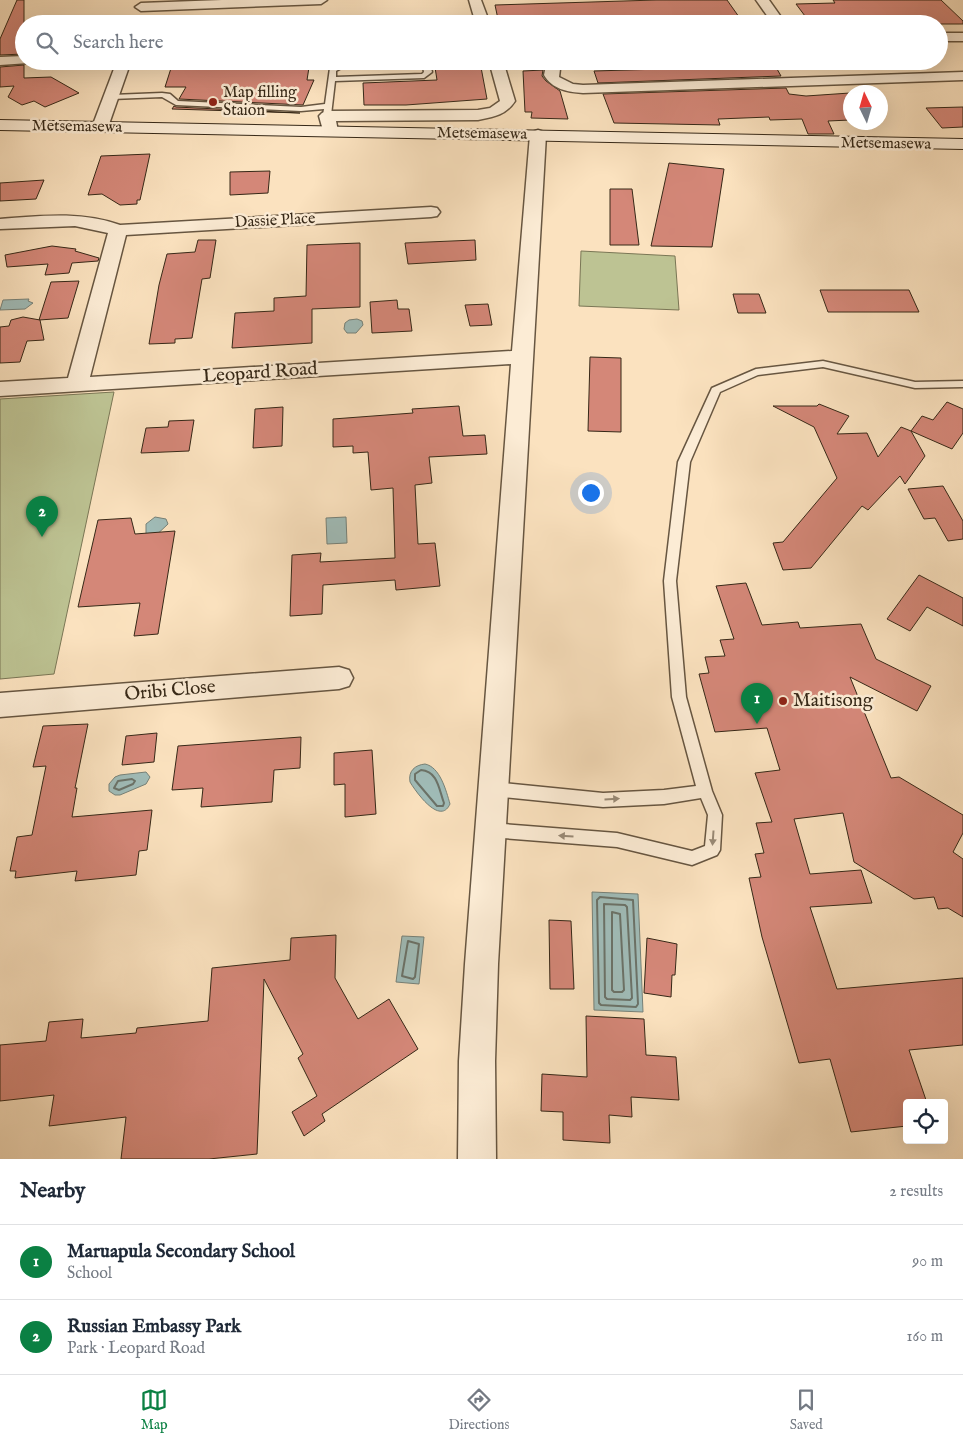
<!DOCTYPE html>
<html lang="en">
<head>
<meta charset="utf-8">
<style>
	body { margin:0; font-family:"IM FELL English",serif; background:#f2f2f3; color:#1f2937 }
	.controls { position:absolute; right:15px; bottom:15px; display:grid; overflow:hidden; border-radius:5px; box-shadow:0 5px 20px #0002 }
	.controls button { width:45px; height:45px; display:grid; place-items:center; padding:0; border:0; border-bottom:1px solid #e0e1e3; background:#fff; color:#1f2937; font:25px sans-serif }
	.compass { position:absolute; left:843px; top:85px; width:45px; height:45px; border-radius:50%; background:#fff; box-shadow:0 5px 20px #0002; rotate:355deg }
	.you { position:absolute; left:590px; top:492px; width:18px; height:18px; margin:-12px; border:4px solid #fff; border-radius:50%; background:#1a73e8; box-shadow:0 0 0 8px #1a73e833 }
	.badge { display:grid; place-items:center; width:32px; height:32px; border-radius:50%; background:#0b8043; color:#fff; font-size:16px; font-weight:700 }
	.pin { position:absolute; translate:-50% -41px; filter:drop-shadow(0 1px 2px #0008) }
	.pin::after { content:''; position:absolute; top:26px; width:18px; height:15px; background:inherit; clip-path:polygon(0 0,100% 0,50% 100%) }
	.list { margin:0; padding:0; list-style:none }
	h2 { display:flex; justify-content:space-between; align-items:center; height:65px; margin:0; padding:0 20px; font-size:21px }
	h2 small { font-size:16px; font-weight:400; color:#747a83 }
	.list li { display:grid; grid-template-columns:32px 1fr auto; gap:15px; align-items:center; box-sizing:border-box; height:75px; padding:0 20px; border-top:1px solid #e0e1e3 }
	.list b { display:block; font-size:19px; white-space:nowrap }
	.list p { margin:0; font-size:16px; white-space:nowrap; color:#747a83 }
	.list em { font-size:16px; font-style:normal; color:#747a83 }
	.icon { flex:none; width:28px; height:28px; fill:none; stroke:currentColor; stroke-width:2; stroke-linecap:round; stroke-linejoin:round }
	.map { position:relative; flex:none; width:963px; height:1159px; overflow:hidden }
	.search { position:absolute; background:#fff; box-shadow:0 5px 20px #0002; left:15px; right:15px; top:15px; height:55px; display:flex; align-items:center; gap:12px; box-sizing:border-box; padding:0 18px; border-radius:28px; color:#747a83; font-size:19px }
	.sheet { height:215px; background:#fff }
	nav { display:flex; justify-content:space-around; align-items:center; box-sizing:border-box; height:70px; border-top:1px solid #e0e1e3; background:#fff; font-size:14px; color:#747a83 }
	nav a { display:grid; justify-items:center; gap:2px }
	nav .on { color:#0b8043 }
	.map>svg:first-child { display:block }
</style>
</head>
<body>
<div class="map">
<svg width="963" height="1159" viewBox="0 0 963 1159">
	<rect width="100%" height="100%" fill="#fbe2bf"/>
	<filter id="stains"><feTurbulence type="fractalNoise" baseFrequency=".004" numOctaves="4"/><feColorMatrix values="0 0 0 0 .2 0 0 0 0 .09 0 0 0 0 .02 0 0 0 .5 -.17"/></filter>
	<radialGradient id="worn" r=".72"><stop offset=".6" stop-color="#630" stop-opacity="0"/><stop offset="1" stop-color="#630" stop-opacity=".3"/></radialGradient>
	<g fill="#bdc393" stroke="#7a7655">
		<path d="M581 251 675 256 679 310 579 306Z"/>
		<path d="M114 392 54 674 0 679V399Z"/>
	</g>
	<g fill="#a0bcb8" stroke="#768178">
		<path d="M29 299 28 301 33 303 25 309 0 310 3 300Z"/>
		<path d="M357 319 362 321 363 325 356 333H347L344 329 345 323 349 320Z"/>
		<path d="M155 517 166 519 168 524 151 540 146 539V524Z"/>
		<path d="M346 517 347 543 327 544 326 518Z"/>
		<path d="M425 764C440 767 446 790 450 804 440 826 416 792 410 782 408 771 415 765 425 764Z"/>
		<path d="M146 772 150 777 146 784 120 795H115L109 791V784L115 777 120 775Z"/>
		<path d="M592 892 638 894 643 1012 594 1010Z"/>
		<path d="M402 936 424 937 419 984 396 982Z"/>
	</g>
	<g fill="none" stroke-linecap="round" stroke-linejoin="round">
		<g stroke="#6b7268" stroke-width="2">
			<path d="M421 770C438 771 439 790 444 803L443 806H437L415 780V774Z"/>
			<path d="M132 779 135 781 133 784 119 790 114 788 118 781Z"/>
			<path d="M600 897 633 900 638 1004 636 1007 601 1005 599 1003 597 900Z"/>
			<path d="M604 904 625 905 627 907 632 998 630 1000 607 999 605 997Z"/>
			<path d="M612 912 620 914 624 990 622 992H614L612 990Z"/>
			<path d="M408 941 419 944 415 977 413 979 402 976Z"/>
		</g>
	</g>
	<g fill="#d48778" stroke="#362817">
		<path d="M17 0H24V54L0 55V39Z"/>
		<path d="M656 0H727L744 24H499L495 5Z"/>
		<path d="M833 0H941L963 21V24H811L796 4 835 3Z"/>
		<path d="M184 61H310L307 80H314L303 105 179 99 186 87H165L173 62Z"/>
		<path d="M434 61 480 62 487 99 406 105H364L363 83 437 80Z"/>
		<path d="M24 65V78L51 77 79 93 45 107 34 101 22 105 8 97 14 86 0 87V67Z"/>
		<path d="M730 67 731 69H777L781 76 598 83 594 71Z"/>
		<path d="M543 70 542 76 546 81 560 91 568 119 531 118 532 112H525L523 71Z"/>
		<path d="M786 88 789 94 806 96 850 93V120L828 121 834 134H808L802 119 770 120 769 117 718 119 720 125 614 123 603 94Z"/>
		<path d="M174 106 176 107 300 113 172 109Z"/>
		<path d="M963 107V127L942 128 926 108Z"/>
		<path d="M150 154 140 200H137V204L120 205 102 194 88 195 101 156Z"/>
		<path d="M669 163 724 169 712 247 651 246Z"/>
		<path d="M270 171 268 193 230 195V172Z"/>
		<path d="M44 180 36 199 0 201V183Z"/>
		<path d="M610 189H632L639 245H610Z"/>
		<path d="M198 240H216L210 278 202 279 192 338 175 339V343L149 344 159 285 167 254 195 252Z"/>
		<path d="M475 240 476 260 408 264 405 243Z"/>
		<path d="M360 243V307L312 309V343L232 348 235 313 274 311V298L306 296 307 245Z"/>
		<path d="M52 246 76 249 75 251 99 258 98 261 72 263 69 273 45 275 48 264 7 267 5 255Z"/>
		<path d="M79 281 68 318 39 320 51 282Z"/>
		<path d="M820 290H909L919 312H828Z"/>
		<path d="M733 294H759L766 313H738Z"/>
		<path d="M397 300 398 309H409L412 331 372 333 370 302Z"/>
		<path d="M488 304 492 325 470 326 465 305Z"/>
		<path d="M23 317 40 320 44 340 27 341 20 362 0 363V327L9 326 11 320Z"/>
		<path d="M590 357 621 358V432L588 431Z"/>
		<path d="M947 402 963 409V433L952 449 911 431 925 456 905 484 900 476 868 510 862 506 811 568 783 570 773 543 783 542 837 478 814 427 773 406H817L819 404 849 416 837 434 867 433 878 457 901 427 911 431 922 416 933 420Z"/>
		<path d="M459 406 463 436 485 435 487 454 429 457 432 483 415 485 418 544 435 543 440 586 396 590 395 580 323 585 322 614 290 616 292 555 321 553 320 562 395 558 393 488 371 490 368 452 353 453V446L333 447V419L413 413 412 409Z"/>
		<path d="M283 407 282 446 253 448 255 409Z"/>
		<path d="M194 420 189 451 141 453 146 428 168 427 169 421Z"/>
		<path d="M943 486 963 521V539L948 541 935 518 924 519 908 489Z"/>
		<path d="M131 518 135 534 175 531 158 634 134 636 140 603 78 607 98 520Z"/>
		<path d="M919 575 963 598V626L927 607 910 631 887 619Z"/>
		<path d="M746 583 762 625 798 622 800 628 861 624 876 659 931 686 917 711 850 677 891 778 899 777 963 815V833L953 852 963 859V917L948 908 938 909 934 897 914 899 854 862 843 813 794 819 810 874 861 870 872 903 810 907 837 989 963 978V1045L909 1050 927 1103H907V1126L851 1132 830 1059 799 1063 762 937 749 878 761 877 755 854 764 853 756 823 772 822 755 773 780 770 767 728 715 732 699 674 709 673 705 657 725 656 720 640 734 639 716 586Z"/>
		<path d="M88 724 75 788H77L72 817 152 810 147 850 139 851 136 875 75 881 77 871 15 878 16 871H10L17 837 32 835 46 766 33 767 43 726Z"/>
		<path d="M157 733 154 762 122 765 126 736Z"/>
		<path d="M301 737 300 768 274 770 272 802 201 807 203 788 172 790 178 746Z"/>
		<path d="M372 750 376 814 345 817V784L334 785V753Z"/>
		<path d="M549 920 571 921 574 989H550Z"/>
		<path d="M336 935 335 978 358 1019 389 999 418 1049 322 1114 325 1121 304 1136 292 1112 317 1096 298 1058 303 1054 264 979 257 1154 209 1159H121L126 1117 49 1126 54 1095 0 1101V1045L46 1041 49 1022 83 1019 81 1038 136 1033 137 1028 208 1021 212 968 290 960 291 938Z"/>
		<path d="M647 938 677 944 675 975H672L671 997 644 993Z"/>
		<path d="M586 1016 644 1019 646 1055 676 1057 679 1100 631 1097 632 1117 609 1115 610 1143 563 1140V1112L541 1111 542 1074 587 1077Z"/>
	</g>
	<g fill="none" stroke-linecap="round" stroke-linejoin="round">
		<g stroke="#675641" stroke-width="3">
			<g id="lane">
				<path d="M369 61 347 65 336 71V77L422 74 424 72 422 61H429L432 72 424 78 335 81 331 115 327 117 323 115 324 109 301 111 176 105 162 97 112 99 108 97 112 95 162 93 170 94 178 101 301 107 325 104 330 68 344 61Z"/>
				<path d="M823 361 915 382 963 381V387L915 388 823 367 758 375 720 392 690 462 676 581 686 697 712 791 722 815 720 850 717 855 692 865 617 847 490 837 485 835 482 830 485 825 490 823 617 833 692 851 705 846 708 815 701 798 664 804 603 807 493 796 488 794 486 789 488 784 493 782 603 793 664 790 696 786 672 697 664 581 678 462 712 388 756 369Z"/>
			</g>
		</g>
		<g stroke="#675641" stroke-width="3">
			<g id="street">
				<path d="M222 0H327L321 4 141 11 135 7 141 3Z"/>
				<path d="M469 0H481L490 24H476Z"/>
				<path d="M756 0H769L786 24H773Z"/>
				<rect x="939" y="33" width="24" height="8"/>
				<path d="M24 56V61H30L29 63 0 65V57Z"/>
				<path d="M117 61H131L108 127 105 130H95L92 127Z"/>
				<path d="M489 61H503L515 101C506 115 494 117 478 120L336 121 338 131 336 134H324L319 116 322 113 327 111 478 110 490 108 500 101Z"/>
				<path d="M547 61H561L559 77 573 84 583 85 963 72V80L583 93C567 92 552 89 544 75Z"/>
				<path d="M538 130 544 132 546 135 498 964 495 1061 496 1159H458L459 1061 465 964 511 364 0 396V382L68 378 108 233 75 226 0 229V219C41 216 80 211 120 225L431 207 437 208 440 212 437 216 431 217 126 235 90 377 512 351 530 135 532 132Z"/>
				<path d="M339 667 349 670 353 678 349 686 339 689 0 717V693Z"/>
			</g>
		</g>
		<g stroke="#362817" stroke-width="2">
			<path id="secondary" d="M0 120 963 139V149L0 130Z"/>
		</g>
		<use href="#lane" fill="#fcecd5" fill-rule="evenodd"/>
		<use href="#street" fill="#fcecd5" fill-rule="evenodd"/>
		<use href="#secondary" fill="#fcecd5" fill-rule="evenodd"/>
	</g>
	<defs><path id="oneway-solid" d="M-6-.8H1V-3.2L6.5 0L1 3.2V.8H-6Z" transform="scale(1.25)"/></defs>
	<g fill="#998a76">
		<use href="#oneway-solid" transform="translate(612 799) rotate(-3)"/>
		<use href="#oneway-solid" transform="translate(566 836) rotate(-176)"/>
		<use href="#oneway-solid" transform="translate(713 838) rotate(94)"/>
	</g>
	<g fill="#8f2418" stroke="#fcecd5" stroke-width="2">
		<circle cx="213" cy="102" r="5"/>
		<circle cx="783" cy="701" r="5"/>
	</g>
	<g text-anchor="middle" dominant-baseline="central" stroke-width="5" stroke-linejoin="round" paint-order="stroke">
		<g font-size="16" fill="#362817" stroke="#fcecd5" text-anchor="start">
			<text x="223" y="93">Map filling<tspan x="223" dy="18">Staion</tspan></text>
		</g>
		<g font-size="16" fill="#362817" stroke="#fcecd5">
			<text transform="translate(77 127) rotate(1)">Metsemasewa</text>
			<text transform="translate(482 134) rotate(1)">Metsemasewa</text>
			<text transform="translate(886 144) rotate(1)">Metsemasewa</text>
			<text transform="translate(275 221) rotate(-3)">Dassie Place</text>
		</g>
		<g font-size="19" fill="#362817" stroke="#fcecd5">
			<text transform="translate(260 373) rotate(-4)">Leopard Road</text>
			<text transform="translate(170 691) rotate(-5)">Oribi Close</text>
		</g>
		<g font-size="19" fill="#362817" stroke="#fcecd5" text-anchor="start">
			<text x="793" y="701">Maitisong</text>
		</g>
	</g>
	<rect width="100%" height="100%" filter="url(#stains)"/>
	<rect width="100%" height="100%" fill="url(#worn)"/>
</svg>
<div class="controls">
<button><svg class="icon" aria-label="locate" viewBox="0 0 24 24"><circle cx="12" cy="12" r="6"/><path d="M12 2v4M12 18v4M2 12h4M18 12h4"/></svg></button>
</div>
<svg class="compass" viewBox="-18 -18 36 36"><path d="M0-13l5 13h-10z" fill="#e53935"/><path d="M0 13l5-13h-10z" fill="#747a83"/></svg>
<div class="you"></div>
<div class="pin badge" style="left:757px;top:724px">1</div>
<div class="pin badge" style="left:42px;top:537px">2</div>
<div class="search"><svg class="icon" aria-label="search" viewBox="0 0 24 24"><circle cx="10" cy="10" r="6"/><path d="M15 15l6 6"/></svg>Search here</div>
</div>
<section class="sheet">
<h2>Nearby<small>2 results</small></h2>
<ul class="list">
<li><span class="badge">1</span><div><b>Maruapula Secondary School</b><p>School</p></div><em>90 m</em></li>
<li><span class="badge">2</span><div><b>Russian Embassy Park</b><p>Park · Leopard Road</p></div><em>160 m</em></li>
</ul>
</section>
<nav>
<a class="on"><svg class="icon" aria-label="map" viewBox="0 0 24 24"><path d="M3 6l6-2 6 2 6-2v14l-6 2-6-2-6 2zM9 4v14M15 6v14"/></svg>Map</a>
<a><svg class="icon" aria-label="directions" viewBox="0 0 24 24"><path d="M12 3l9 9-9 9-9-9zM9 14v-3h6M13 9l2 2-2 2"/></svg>Directions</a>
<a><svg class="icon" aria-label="saved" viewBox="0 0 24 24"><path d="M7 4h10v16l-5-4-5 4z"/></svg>Saved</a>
</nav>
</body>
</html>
